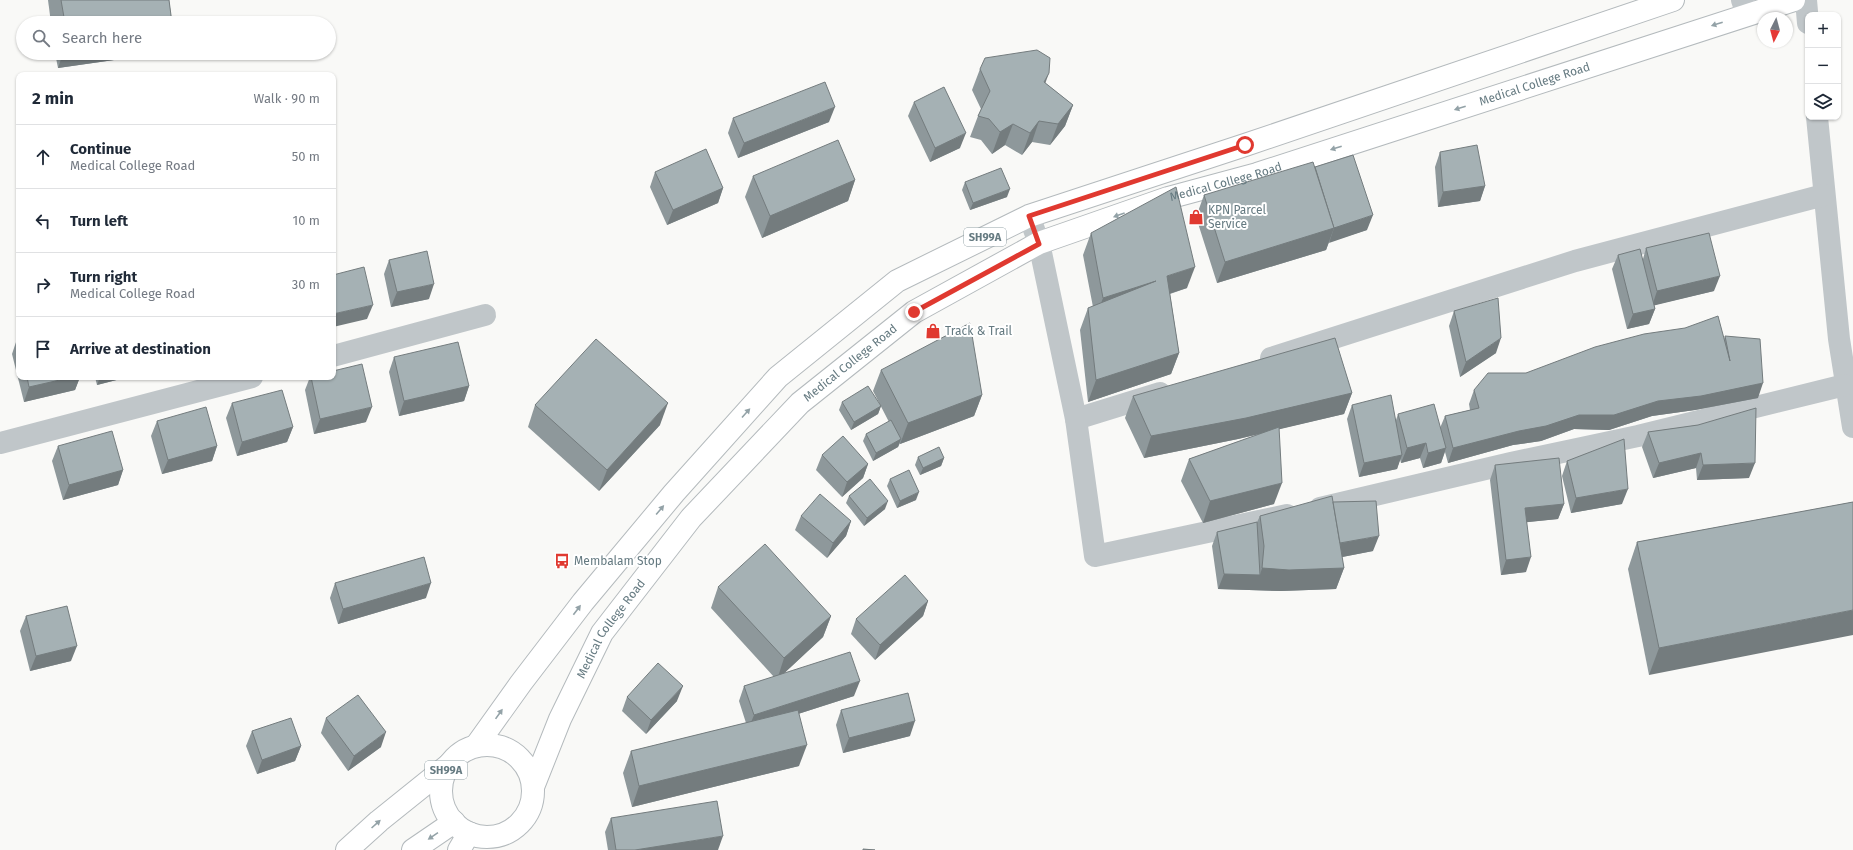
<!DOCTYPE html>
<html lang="en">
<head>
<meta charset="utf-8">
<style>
	body { margin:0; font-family:"Fira Sans",sans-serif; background:#f2f2f3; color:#1f2937 }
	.controls { position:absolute; right:12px; top:12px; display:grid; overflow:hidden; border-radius:8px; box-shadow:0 1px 3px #0004 }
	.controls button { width:36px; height:36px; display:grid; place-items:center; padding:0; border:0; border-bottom:1px solid #e0e1e3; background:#fff; color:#1f2937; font:20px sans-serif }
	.compass { position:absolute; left:1757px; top:12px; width:36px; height:36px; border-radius:50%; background:#fff; box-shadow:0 1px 3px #0004; rotate:186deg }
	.stop { position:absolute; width:12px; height:12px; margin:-9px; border:3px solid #e03930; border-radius:50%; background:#fff }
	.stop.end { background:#e03930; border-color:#fff; box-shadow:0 1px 4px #0008 }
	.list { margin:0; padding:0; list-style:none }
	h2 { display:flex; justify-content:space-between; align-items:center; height:52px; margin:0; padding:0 16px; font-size:17px }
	h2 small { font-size:13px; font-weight:400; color:#747a83 }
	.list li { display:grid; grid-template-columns:26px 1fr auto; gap:12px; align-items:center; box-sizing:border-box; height:64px; padding:0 16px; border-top:1px solid #e0e1e3 }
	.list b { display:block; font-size:15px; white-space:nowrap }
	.list p { margin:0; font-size:13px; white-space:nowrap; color:#747a83 }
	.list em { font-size:13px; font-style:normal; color:#747a83 }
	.icon { flex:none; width:22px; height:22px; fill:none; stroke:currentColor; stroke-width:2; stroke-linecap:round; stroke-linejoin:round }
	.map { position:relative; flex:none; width:1853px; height:850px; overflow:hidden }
	.search { position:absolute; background:#fff; box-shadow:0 1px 3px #0004; left:16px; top:16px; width:320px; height:44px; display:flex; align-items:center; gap:10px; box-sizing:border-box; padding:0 14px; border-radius:22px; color:#747a83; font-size:15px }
	.panel { position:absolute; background:#fff; box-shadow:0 1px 3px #0004; left:16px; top:72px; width:320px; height:308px; border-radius:8px }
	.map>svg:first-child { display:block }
</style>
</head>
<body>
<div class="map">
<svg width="1853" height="850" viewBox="0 0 1853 850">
	<rect width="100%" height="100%" fill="#f9f9f7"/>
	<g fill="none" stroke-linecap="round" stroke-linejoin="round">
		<g stroke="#b4babd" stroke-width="24">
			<g id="primary">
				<circle cx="487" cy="791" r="46"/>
				<path d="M476 746 521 683 583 602 674 493 778 377 897 281 1029 216 1245 145 1673 0"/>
				<path id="s1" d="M533 787 560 719 602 633 691 518 800 403 914 312 1039 243 1168 198 1257 174 1794 0"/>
				<path d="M347 850 379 821 450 764"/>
				<path d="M413 850 454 822"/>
				<path d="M459 850 469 833"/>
			</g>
		</g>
		<g stroke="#c0c6c9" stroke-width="22">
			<path d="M1742 0 1747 14"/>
			<path d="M1806 0 1808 23"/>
			<path d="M1817 117 1839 339 1853 427"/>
			<path d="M1029 216 1039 243 1076 419 1095 556 1287 515"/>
			<path d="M333 356 485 315"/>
			<path d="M1271 358 1575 261 1824 195"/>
			<path d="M1076 419 1160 393"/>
			<path d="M0 443 252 377"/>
			<path d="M1320 508 1511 463 1638 436 1845 385"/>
		</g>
		<use href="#primary" stroke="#fff" stroke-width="22"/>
	</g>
	<g fill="#8e989b">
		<path d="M48 0H169L172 23H51Z"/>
		<path d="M55 53H163L58 68Z"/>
		<path d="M980 69 1045 83 1073 105 1065 126 1050 145 1032 142 1022 155 1005 145 992 154 981 140 970 137 978 116 981 109 972 90Z"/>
		<path d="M914 102 960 148 930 162 908 116Z"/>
		<path d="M733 118 829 122 738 158 728 133Z"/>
		<path d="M1440 152 1485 186 1480 201 1438 207 1435 167Z"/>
		<path d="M1315 167 1367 230 1329 242 1326 250 1217 283 1196 217 1204 195Z"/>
		<path d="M655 172 723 188 718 203 667 225 650 187Z"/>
		<path d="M753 176 855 180 848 201 762 238 745 197Z"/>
		<path d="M965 182 1007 197 970 210 962 190Z"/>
		<path d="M1091 233 1187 288 1170 294 1179 353 1171 374 1088 402 1080 330 1088 308 1093 307 1083 255Z"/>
		<path d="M1646 248 1714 291 1654 305 1655 309 1649 324 1627 329 1612 269 1618 255 1643 259Z"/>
		<path d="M389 260 429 299 391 307 384 274Z"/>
		<path d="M1454 311 1496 353 1460 377 1449 326Z"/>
		<path d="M1725 336 1758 398 1695 410 1652 416 1609 430 1574 429 1541 441 1513 445 1448 463 1445 452 1441 463 1423 468 1420 458 1401 463 1400 459 1397 469 1359 477 1347 419 1352 405 1396 420 1398 414 1440 428 1445 416 1470 410 1469 404 1474 390 1526 373 1724 339Z"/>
		<path d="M19 338V377H80L75 390 24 402 12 354 17 339Z"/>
		<path d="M394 357 469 386 464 401 399 416 389 372Z"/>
		<path d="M881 370 982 395 974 416 900 444V443L898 447 873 461 863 441 866 434 889 422 873 391Z"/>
		<path d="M95 377H128L97 385Z"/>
		<path d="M310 377H333L366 422 314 434 305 390Z"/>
		<path d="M1352 393 1344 414 1279 429 1274 504 1203 523 1181 481 1189 459 1263 433 1238 439 1144 458 1125 418 1133 396Z"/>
		<path d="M842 402 881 406 878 414 851 430 839 410Z"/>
		<path d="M232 403 293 427 287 442 237 456 226 418Z"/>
		<path d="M535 405 660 425 599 491 528 427Z"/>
		<path d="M157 421 217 446 212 461 162 474 151 436Z"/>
		<path d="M1698 425 1749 478 1697 480 1696 468 1653 478 1642 447 1648 432Z"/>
		<path d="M58 446 123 470 118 485 63 500 52 461Z"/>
		<path d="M822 455 868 464 863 478 842 497 816 470Z"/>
		<path d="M918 457 944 458 941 466 920 475 915 465Z"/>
		<path d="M1567 461 1622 504 1571 513 1562 476Z"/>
		<path d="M1495 465 1564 504 1558 519 1527 522 1526 572 1501 575 1490 480Z"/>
		<path d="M890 479 916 500 897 508 887 486Z"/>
		<path d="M849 496 885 509 864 526 846 503Z"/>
		<path d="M1333 502 1373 551 1342 557 1344 568 1336 589 1281 591 1218 589 1212 546 1217 532 1257 522 1260 516Z"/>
		<path d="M1853 502 1649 675 1628 569 1637 542Z"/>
		<path d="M801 516 851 521 846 536 827 558 795 530Z"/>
		<path d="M335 583 426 598 338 624 330 598Z"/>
		<path d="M718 587 831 616 823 637 783 674 854 696 798 714 799 766 632 807 623 773 631 751 746 723 739 701 744 686 774 677 711 608Z"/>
		<path d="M928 601 923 616 875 660 851 634 856 619Z"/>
		<path d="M26 616 71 661 30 671 20 631Z"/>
		<path d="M627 697 677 701 646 734 622 711Z"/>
		<path d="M841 710 910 736 843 753 836 725Z"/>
		<path d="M326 718 381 747 348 771 321 733Z"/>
		<path d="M252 731 301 746 295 761 257 774 246 746Z"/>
		<path d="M611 818 718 850H608L605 832Z"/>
	</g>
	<g fill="#747c7e">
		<path d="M63 53H163L58 68Z"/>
		<path d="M1049 73 1041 95 1044 82Z"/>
		<path d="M1073 105 1065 126 1050 145 1058 124Z"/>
		<path d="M835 107 829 122 738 158 744 143Z"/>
		<path d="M1039 121 1032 142 1022 155 1030 133Z"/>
		<path d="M1013 124 1005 145 992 154 1000 132Z"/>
		<path d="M966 133 960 148 930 162 935 148Z"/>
		<path d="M855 180 848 201 762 238 770 216Z"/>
		<path d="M1485 186 1480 201 1438 207 1443 192Z"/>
		<path d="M723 188 718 203 667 225 673 210Z"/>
		<path d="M1010 189 1007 197 970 210 973 203Z"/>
		<path d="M1373 215 1367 230 1329 243 1334 228Z"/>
		<path d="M1334 228 1326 250 1217 283 1225 262Z"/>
		<path d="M1195 267 1187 288 1159 297 1167 276Z"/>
		<path d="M1720 276 1714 291 1652 306 1657 291Z"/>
		<path d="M1156 281 1095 319 1103 298Z"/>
		<path d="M434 284 429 299 391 307 397 292Z"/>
		<path d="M373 305 367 319 333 327V314Z"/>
		<path d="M1655 309 1649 324 1627 329 1633 314Z"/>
		<path d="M1501 338 1496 353 1460 377 1466 362Z"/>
		<path d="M1179 353 1171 374 1088 402 1096 380Z"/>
		<path d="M73 377H80L75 390 24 402 29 387Z"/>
		<path d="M100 377H128L97 385Z"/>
		<path d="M1763 383 1758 398 1695 410 1652 416 1609 430 1574 429 1541 441 1513 445 1448 463 1453 448 1579 415 1658 401Z"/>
		<path d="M469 386 464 401 399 416 404 401Z"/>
		<path d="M1352 393 1344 414 1238 439 1144 458 1151 436Z"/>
		<path d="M982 395 974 416 900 444 908 423Z"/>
		<path d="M668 403 660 425 599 491 607 470Z"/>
		<path d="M881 406 878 414 851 430 854 422Z"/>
		<path d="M372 407 366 422 314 434 320 419Z"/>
		<path d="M293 427 287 442 237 456 242 442Z"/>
		<path d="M901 439 898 447 873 461 876 453Z"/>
		<path d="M1426 443 1420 458 1401 463 1407 448Z"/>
		<path d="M217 446 212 461 162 474 168 460Z"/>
		<path d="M1446 448 1441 463 1423 468 1428 453Z"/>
		<path d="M1701 453 1696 468 1653 478 1659 463Z"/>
		<path d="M1402 455 1397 469 1359 477 1364 463Z"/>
		<path d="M944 458 941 466 920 475 923 468Z"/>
		<path d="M1755 463 1749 478 1697 480 1703 465Z"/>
		<path d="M868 464 863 478 842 497 847 482Z"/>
		<path d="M123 470 118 485 63 500 69 485Z"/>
		<path d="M1282 483 1274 504 1203 523 1210 501Z"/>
		<path d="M1628 489 1622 504 1571 513 1576 498Z"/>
		<path d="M919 492 916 500 897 508 900 501Z"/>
		<path d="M888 501 885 509 864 526 867 518Z"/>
		<path d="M1564 504 1558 519 1520 523 1525 508Z"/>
		<path d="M851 521 846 536 827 558 833 543Z"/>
		<path d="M1379 536 1373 551 1332 559 1337 544Z"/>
		<path d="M1531 557 1526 572 1501 575 1506 560Z"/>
		<path d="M1262 568H1344L1336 589 1281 591 1218 589 1224 574 1260 575Z"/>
		<path d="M431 583 426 598 338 624 343 609Z"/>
		<path d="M928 601 923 616 875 660 880 645Z"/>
		<path d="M1853 610V635L1649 675 1659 648Z"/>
		<path d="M831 616 823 637 777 680 784 658Z"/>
		<path d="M77 646 71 661 30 671 36 656Z"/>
		<path d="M860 681 854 696 748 730 754 715Z"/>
		<path d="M683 686 677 701 646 734 651 720Z"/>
		<path d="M915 721 910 736 843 753 849 738Z"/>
		<path d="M386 732 381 747 348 771 354 756Z"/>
		<path d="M807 745 799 766 632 807 639 786Z"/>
		<path d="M301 746 295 761 257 774 262 760Z"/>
		<path d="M723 836 718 850H635Z"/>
	</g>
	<g fill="#a5b1b4" stroke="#747c7e">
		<path d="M61 0H169L172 23H65Z"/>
		<path d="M1037 50 1050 58 1049 73 1044 82 1073 105 1058 124 1039 121 1030 133 1013 124 1000 132 989 119 978 116 990 91 980 69 985 58Z"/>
		<path d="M825 82 835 107 744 143 733 118Z"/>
		<path d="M944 87 966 133 935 148 914 102Z"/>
		<path d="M838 140 855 180 770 216 753 176Z"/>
		<path d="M1477 145 1485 186 1443 192 1440 152Z"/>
		<path d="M706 149 723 188 673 210 655 172Z"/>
		<path d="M1353 155 1373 215 1334 228 1315 167Z"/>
		<path d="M1313 162 1334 228 1225 262 1204 195Z"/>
		<path d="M1001 168 1010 189 973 203 965 182Z"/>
		<path d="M1176 187 1195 267 1167 276 1179 353 1096 380 1088 308 1156 281 1103 298 1091 233Z"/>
		<path d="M1709 233 1720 276 1657 291 1646 248Z"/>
		<path d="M1640 249 1655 309 1633 314 1618 255Z"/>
		<path d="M427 251 434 284 397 292 389 260Z"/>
		<path d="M364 267 373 305 333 314V275Z"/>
		<path d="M1498 298 1501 338 1466 362 1454 311Z"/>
		<path d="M1718 316 1730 361 1725 336 1760 339 1763 383 1701 396 1658 401 1614 415H1579L1546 426 1519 431 1453 448 1445 416 1479 408 1474 390 1488 373H1526L1595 347 1644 334 1685 328Z"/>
		<path d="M970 323 982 395 908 423 881 370Z"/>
		<path d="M19 338V346L17 339Z"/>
		<path d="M1335 338 1352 393 1246 418 1151 436 1133 396Z"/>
		<path d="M596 339 668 403 607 470 535 405Z"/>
		<path d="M458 342 469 386 404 401 394 357Z"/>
		<path d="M362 364 372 407 320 419 311 377H333V371Z"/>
		<path d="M27 377H73L29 387Z"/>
		<path d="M868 386 881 406 854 422 842 402Z"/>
		<path d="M282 390 293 427 242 442 232 403Z"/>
		<path d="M1391 395 1402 455 1364 463 1352 405Z"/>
		<path d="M1434 404 1446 448 1428 453 1426 443 1407 448 1398 414Z"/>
		<path d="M206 407 217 446 168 460 157 421Z"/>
		<path d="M1756 408 1755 463 1703 465 1701 453 1659 463 1648 432 1698 425Z"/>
		<path d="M891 420 901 439 876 453 866 434Z"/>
		<path d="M1279 427 1282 483 1210 501 1189 459Z"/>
		<path d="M112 431 123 470 69 485 58 446Z"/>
		<path d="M843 436 868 464 847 482 822 455Z"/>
		<path d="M1624 439 1628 489 1576 498 1567 461Z"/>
		<path d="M939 447 944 458 923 468 918 457Z"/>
		<path d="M1559 458 1564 504 1525 508 1531 557 1506 560 1495 465Z"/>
		<path d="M909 470 919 492 900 501 890 479Z"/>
		<path d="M870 479 888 501 867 518 849 496Z"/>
		<path d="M820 494 851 521 833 543 801 516Z"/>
		<path d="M1332 496 1344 568 1289 570 1262 568 1264 546 1260 516Z"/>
		<path d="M1376 501 1379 536 1340 543 1333 502Z"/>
		<path d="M1853 502V610L1659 648 1637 542Z"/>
		<path d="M1257 522 1260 575 1224 574 1217 532Z"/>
		<path d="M765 544 831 616 784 658 718 587Z"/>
		<path d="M424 557 431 583 343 609 335 583Z"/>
		<path d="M905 575 928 601 880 645 856 619Z"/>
		<path d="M67 606 77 646 36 656 26 616Z"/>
		<path d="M850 652 860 681 754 715 744 686Z"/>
		<path d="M658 663 683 686 651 720 627 697Z"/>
		<path d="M908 693 915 721 849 738 841 710Z"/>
		<path d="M358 695 386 732 354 756 326 718Z"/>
		<path d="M798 710 807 745 639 786 631 751Z"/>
		<path d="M291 718 301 746 262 760 252 731Z"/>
		<path d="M717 801 723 836 635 850H616L611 818Z"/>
		<path d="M863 849 875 850H863Z"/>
	</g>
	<defs><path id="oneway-solid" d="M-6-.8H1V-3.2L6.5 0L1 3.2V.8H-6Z"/></defs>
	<g fill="#93a2a7">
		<use href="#oneway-solid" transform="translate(1717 24) rotate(162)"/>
		<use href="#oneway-solid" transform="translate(1460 108) rotate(162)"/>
		<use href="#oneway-solid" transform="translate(1336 148) rotate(162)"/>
		<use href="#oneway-solid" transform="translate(1119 215) rotate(160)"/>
		<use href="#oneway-solid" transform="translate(746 413) rotate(-48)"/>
		<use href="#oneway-solid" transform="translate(660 510) rotate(-50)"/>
		<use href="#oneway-solid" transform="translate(577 610) rotate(-53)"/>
		<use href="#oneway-solid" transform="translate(499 714) rotate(-55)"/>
		<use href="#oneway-solid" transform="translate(376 824) rotate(-42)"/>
		<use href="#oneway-solid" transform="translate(433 836) rotate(146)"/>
	</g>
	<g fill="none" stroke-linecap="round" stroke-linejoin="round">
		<path stroke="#e03930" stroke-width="5" d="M914 312 1039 244 1029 216 1245 145"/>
	</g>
	<defs>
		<g id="shop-bare" transform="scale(1.2)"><path d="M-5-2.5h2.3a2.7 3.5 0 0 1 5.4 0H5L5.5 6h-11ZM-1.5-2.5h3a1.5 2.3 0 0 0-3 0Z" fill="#e03930" stroke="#fff" stroke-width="2.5" paint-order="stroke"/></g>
		<g id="bus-bare" transform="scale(1.2)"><path d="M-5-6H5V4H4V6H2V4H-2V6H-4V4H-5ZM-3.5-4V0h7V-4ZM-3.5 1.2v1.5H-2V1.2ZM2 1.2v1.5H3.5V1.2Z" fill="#e03930" stroke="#fff" stroke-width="2.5" paint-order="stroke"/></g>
	</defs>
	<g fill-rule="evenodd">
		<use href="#shop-bare" x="1196" y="217"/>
		<use href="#shop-bare" x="933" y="331"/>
		<use href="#bus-bare" x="562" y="561"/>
	</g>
	<g text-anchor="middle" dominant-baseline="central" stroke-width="4" stroke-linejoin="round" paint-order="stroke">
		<g fill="#fff" stroke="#93a2a7" stroke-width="1">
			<rect x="964" y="228" width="42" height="18" rx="3"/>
			<rect x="425" y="761" width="42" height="18" rx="3"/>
		</g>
		<g font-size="11" font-weight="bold" fill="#657a81">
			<text x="985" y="237">SH99A</text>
			<text x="446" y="770">SH99A</text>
		</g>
		<g font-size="12" fill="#657a81" stroke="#fff">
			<text stroke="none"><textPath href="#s1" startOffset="1282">Medical College Road</textPath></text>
			<text stroke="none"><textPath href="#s1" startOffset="958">Medical College Road</textPath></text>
			<text stroke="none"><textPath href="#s1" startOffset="537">Medical College Road</textPath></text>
			<text stroke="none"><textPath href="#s1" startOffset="177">Medical College Road</textPath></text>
		</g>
		<g font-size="12" fill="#657a81" stroke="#fff" text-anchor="start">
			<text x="1208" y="210">KPN Parcel<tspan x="1208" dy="14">Service</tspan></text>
			<text x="945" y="331">Track &amp; Trail</text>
			<text x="574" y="561">Membalam Stop</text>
		</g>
	</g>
</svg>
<div class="controls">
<button>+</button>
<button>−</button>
<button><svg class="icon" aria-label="layers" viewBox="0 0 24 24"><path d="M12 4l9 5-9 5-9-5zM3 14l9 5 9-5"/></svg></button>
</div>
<svg class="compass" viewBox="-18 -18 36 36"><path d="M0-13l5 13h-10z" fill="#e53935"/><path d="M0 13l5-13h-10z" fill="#747a83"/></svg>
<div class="stop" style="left:1245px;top:145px"></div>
<div class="stop end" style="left:914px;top:312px"></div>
<div class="search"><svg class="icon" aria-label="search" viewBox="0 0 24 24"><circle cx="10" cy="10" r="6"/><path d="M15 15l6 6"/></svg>Search here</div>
<section class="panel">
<h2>2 min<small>Walk · 90 m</small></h2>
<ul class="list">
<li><svg class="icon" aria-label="ahead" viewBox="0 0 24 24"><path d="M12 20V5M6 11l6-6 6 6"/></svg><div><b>Continue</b><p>Medical College Road</p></div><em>50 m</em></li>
<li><svg class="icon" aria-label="left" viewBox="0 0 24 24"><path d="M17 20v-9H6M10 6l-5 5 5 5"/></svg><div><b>Turn left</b></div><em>10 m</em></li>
<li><svg class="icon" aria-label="right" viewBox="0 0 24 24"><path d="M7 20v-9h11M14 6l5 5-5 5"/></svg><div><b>Turn right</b><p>Medical College Road</p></div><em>30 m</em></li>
<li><svg class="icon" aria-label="arrive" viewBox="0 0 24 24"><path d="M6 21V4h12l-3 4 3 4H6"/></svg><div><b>Arrive at destination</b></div></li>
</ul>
</section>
</div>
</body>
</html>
